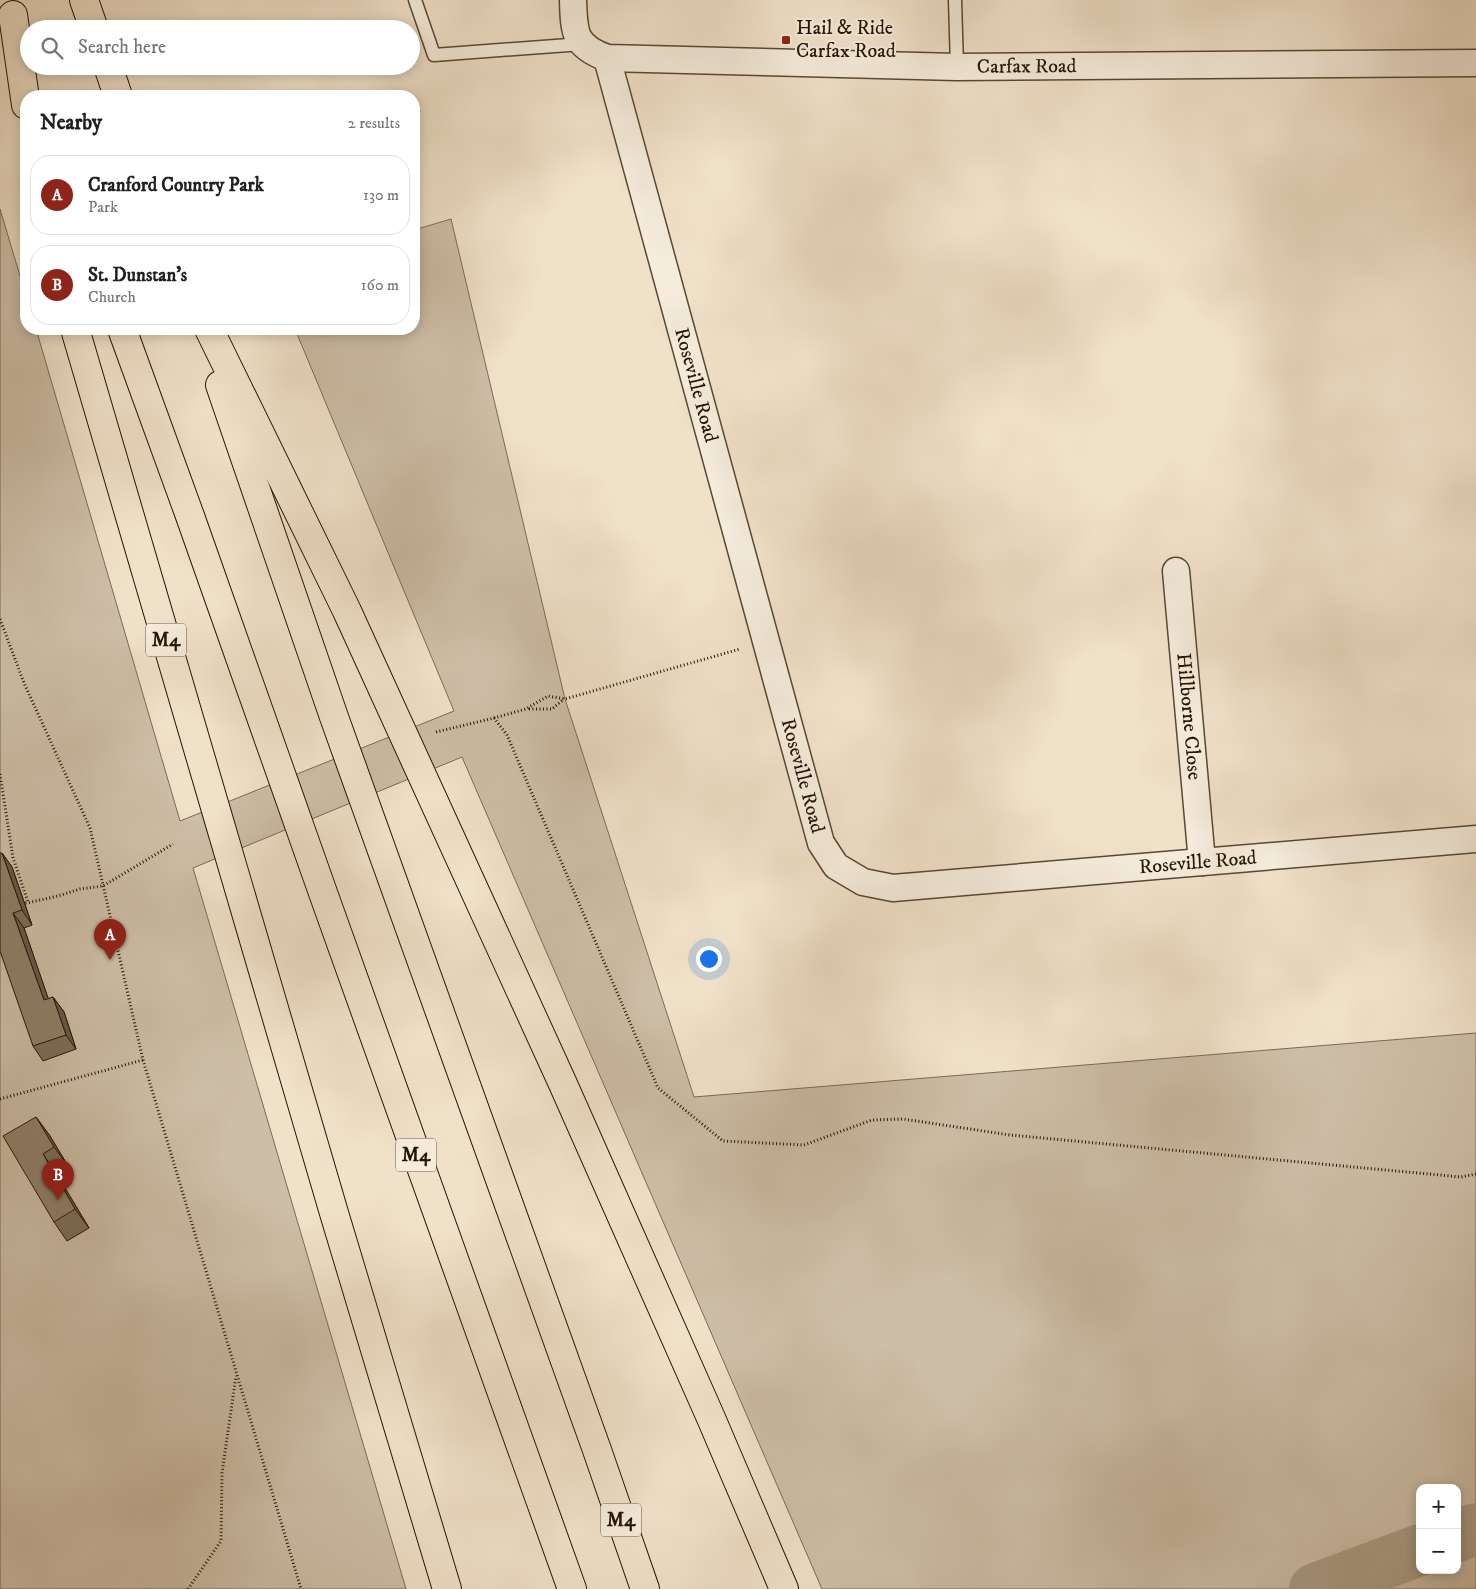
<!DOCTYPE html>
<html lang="en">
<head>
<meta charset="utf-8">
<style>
	body { margin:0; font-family:"IM FELL DW Pica",serif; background:#f6f6f6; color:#202124 }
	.controls { position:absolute; right:15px; bottom:15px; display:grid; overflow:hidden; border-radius:10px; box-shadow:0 2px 12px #0003 }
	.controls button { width:45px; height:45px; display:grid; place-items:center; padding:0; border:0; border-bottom:1px solid #e0e0e0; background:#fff; color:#202124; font:25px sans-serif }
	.you { position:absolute; left:708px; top:958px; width:18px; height:18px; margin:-12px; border:4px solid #fff; border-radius:50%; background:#1a73e8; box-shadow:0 0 0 8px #1a73e833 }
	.badge { display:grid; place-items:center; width:32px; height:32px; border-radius:50%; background:#8f2418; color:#fff; font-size:16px; font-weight:700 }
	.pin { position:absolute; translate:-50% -41px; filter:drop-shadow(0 1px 2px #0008) }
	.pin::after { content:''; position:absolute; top:26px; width:18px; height:15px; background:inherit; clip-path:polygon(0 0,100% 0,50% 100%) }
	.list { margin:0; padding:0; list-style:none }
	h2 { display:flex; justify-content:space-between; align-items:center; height:65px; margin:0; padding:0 20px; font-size:21px }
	h2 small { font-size:16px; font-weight:400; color:#757577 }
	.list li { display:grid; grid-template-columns:32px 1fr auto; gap:15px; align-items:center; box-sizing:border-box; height:80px; margin:0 10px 10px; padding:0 10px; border:1px solid #e0e0e0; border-radius:20px }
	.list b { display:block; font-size:19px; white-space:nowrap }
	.list p { margin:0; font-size:16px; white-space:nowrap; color:#757577 }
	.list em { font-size:16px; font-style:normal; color:#757577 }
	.icon { flex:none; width:28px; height:28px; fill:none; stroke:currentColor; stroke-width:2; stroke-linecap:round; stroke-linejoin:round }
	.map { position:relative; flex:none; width:1476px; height:1589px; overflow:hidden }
	.search { position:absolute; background:#fff; box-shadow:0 2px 12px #0003; left:20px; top:20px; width:400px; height:55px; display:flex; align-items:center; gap:12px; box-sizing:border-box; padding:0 18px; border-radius:28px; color:#757577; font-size:19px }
	.panel { position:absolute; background:#fff; box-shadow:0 2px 12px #0003; left:20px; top:90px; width:400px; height:245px; border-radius:20px }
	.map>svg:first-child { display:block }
</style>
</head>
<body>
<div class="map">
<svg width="1476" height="1589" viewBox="0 0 1476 1589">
	<rect width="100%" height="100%" fill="#f0e1c9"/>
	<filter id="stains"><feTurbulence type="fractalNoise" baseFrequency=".004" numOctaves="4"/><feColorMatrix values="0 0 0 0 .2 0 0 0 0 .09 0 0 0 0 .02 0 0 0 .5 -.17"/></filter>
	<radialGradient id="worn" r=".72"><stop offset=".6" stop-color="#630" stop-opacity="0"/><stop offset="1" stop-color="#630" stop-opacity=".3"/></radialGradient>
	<path fill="#cdbea7" stroke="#796a54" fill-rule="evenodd" d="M0 209 26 296V329H36L180 821 454 711 295 329H414V230L451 219 565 699 694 1097 1476 1033V1589H822L462 757 193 868 406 1589H0ZM1420 1488H1457V1570H1420Z"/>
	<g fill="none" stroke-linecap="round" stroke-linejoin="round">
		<g stroke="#ab9c85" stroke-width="52">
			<path d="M1457 1536 1476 1529"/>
			<path d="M1315 1589 1420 1550"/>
		</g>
		<g stroke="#584832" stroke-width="15">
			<g id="service">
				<path d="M415 0 434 55 582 44"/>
				<path d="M955 0 957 67"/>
			</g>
		</g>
		<g stroke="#584832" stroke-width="29">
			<g id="minor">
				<path id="s1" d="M573 0C574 33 574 46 607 58L957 67 1476 63"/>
				<path id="s2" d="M607 58 821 843 836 866 863 882 893 888 1476 839"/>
				<path id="s3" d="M1176 571 1202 862"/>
			</g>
		</g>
		<g stroke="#251500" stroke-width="30">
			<g id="motorway">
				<path d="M84 0 94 29"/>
				<path d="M13 15 26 105"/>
				<path d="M108 66 118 96"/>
				<path d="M75 329 334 1213 447 1589"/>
				<path d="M122 329 190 516 322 890 572 1589"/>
				<path d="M209 329 347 611 563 1084 711 1418 784 1589"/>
				<path d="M220 385 334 717 597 1450 645 1589"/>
			</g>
		</g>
		<g stroke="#251500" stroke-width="3" stroke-dasharray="1 2.5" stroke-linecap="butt">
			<path d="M0 619 24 683 90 828 143 1060 301 1589"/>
			<path d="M529 709H552L564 699"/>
			<path d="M494 718 526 709 548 696 565 699 740 649"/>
			<path d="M436 732 494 718 507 735 658 1088 723 1141 804 1145 872 1120 903 1119 1010 1135 1461 1177 1476 1174"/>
			<path d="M0 774 13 858 28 902"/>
			<path d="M22 904 58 896 80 889 103 886 173 844"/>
			<path d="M0 1099 143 1060"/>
			<path d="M188 1589 221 1541 222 1473 236 1376"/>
		</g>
		<use href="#service" stroke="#f5ecdc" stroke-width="12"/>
		<use href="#minor" stroke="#f5ecdc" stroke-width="26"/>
		<use href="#motorway" stroke="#f0e1c9" stroke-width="28"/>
	</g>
	<g fill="#7b6d5a" stroke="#251500">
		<path d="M2 853 12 867 32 925 24 928 48 999 53 997 64 1012 76 1049 43 1061 33 1046Z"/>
		<path d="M36 1117 50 1136 68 1166 56 1173 89 1228 67 1241 54 1222Z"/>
	</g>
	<g fill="#64594a" stroke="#251500">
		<path d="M2 853 12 867 32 925 22 910Z"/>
		<path d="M13 913 24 928 54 1015 44 1000Z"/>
		<path d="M53 997 64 1012 76 1049 66 1035Z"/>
		<path d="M36 1117 50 1136 68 1166 54 1147Z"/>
		<path d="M43 1154 56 1173 89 1228 75 1209Z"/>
	</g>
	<g fill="#8f7f69" stroke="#251500">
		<path d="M0 853H2L22 910 13 913 44 1000 53 997 66 1035 33 1046 0 951Z"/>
		<path d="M36 1117 54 1147 43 1154 75 1209 54 1222 3 1136Z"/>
	</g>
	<rect fill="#8f2418" stroke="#f5ecdc" stroke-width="2" x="781" y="35" width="10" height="10" rx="2.5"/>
	<g text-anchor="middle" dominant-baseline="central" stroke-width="4" stroke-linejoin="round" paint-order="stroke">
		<g fill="#f5ecdc" stroke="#635642" stroke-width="1">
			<rect x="146" y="623.5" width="40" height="33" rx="4"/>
			<rect x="396" y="1138.5" width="40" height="33" rx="4"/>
			<rect x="601" y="1503.5" width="40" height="33" rx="4"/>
		</g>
		<g font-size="19" font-weight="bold" fill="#251500">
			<text x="166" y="640">M4</text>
			<text x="416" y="1155">M4</text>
			<text x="621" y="1520">M4</text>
		</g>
		<g font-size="20" fill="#251500" stroke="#f5ecdc" text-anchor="start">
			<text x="796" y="28">Hail &amp; Ride<tspan x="796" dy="23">Carfax Road</tspan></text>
		</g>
		<g font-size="20" fill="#251500" stroke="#f5ecdc">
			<text stroke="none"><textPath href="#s1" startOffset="494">Carfax Road</textPath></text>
			<text stroke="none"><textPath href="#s2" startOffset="339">Roseville Road</textPath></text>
			<text stroke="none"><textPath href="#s3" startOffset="146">Hillborne Close</textPath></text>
			<text stroke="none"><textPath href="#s2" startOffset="744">Roseville Road</textPath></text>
			<text stroke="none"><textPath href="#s2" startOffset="1209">Roseville Road</textPath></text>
		</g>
	</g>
	<rect width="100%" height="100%" filter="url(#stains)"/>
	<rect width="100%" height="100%" fill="url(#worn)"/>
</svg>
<div class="controls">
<button>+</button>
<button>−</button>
</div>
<div class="you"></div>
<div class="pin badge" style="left:110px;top:960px">A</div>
<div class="pin badge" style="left:58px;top:1200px">B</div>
<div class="search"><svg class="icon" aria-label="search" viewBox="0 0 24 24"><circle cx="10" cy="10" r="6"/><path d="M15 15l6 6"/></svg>Search here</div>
<section class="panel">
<h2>Nearby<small>2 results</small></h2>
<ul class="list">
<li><span class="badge">A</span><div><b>Cranford Country Park</b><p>Park</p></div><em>130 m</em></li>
<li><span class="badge">B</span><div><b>St. Dunstan's</b><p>Church</p></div><em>160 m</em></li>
</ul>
</section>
</div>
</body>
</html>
